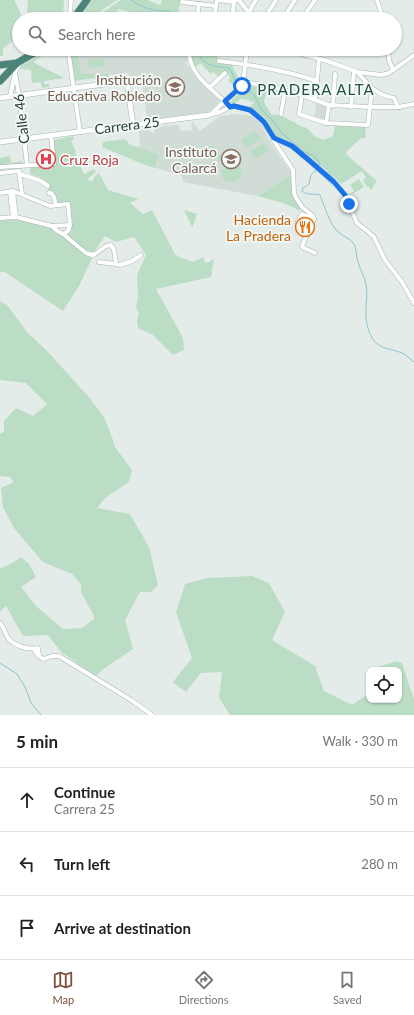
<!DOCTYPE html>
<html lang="en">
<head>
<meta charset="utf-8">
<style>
	body { margin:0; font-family:Lato,sans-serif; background:#f6f6f6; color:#222 }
	.controls { position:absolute; right:12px; bottom:12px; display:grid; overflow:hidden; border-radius:8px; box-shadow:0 1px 3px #0004 }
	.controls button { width:36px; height:36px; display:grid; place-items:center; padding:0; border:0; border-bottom:1px solid #e0e0e0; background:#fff; color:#222; font:20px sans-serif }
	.stop { position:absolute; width:12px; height:12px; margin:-9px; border:3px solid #1a73e8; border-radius:50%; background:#fff }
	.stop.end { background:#1a73e8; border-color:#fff; box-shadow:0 1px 4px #0008 }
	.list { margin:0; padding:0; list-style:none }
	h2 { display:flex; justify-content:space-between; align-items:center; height:52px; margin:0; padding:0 16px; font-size:17px }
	h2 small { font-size:13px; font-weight:400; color:#767676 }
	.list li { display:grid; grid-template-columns:26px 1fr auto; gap:12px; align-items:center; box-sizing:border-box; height:64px; padding:0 16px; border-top:1px solid #e0e0e0 }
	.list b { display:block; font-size:15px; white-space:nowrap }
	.list p { margin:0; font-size:13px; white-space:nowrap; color:#767676 }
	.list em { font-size:13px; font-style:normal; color:#767676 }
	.icon { flex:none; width:22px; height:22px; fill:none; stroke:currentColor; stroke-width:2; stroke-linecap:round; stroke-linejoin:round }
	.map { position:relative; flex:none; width:414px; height:715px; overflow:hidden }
	.search { position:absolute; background:#fff; box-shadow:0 1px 3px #0004; left:12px; right:12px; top:12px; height:44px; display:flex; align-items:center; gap:10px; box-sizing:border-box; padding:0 14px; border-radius:22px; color:#767676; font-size:15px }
	.sheet { height:244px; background:#fff }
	nav { display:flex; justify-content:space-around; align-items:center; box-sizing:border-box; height:56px; border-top:1px solid #e0e0e0; background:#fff; font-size:11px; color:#767676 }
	nav a { display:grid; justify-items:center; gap:2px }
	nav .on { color:#7e4e3d }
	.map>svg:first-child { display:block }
</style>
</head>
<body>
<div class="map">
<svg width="414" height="715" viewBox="0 0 414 715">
	<rect width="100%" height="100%" fill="#e3ece8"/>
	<g fill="#d1dcd7">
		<path d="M77 49H185L188 61 186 63 195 76 221 100 209 112 147 120 141 75 129 77 128 73 113 75 109 74H81Z"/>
		<path d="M316 103 327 107 325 119 314 117Z"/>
		<path d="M236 114 253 116 261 125 272 145 292 174 258 196 183 182 182 176 140 163 139 130 147 129 153 133 157 127H162V126L179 125 180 131 192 130 191 123 193 122 200 131 220 116Z"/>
		<path d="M51 151 52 162 41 163 40 152Z"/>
	</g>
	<g fill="#bcddc5">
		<path d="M0 0H14C17 6 21 12 22 19H19V33C15 40 9 44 3 48V56H0Z"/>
		<path d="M28 0H64L63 17 27 14Z"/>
		<path d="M92 0H117L92 17 82 18 80 16Z"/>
		<path d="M121 0H147L160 5 162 0H186L185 1H180L178 19H158L118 9 115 19 107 17H96Z"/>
		<path d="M50 49H53L33 62 64 78 44 81V84H49V87L42 88 41 82 32 83 31 70 21 69V66Z"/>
		<path d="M72 49H77L81 74H109V79L96 81 95 78 74 81 71 55Z"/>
		<path d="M190 49H204V51L218 53 217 63 232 65 240 82 236 87H234L228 80 231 78 225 72 219 77 213 72 211 74 200 63 194 68 192 62Z"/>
		<path d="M104 59 105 66 89 68 88 60Z"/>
		<path d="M179 81 183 89 168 96 164 89Z"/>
		<path d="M248 86 267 89 264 102 271 114 282 116 294 122 298 125 308 129 314 136 323 140 333 136 335 126 365 127 366 138H361L346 152 348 156 377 181 371 190 368 186 367 187 363 180 366 178 362 171 341 184 335 178 328 173 327 171 293 144 278 138 273 133 266 121 262 116 249 107 254 103 252 101 251 102 249 100 248 101 246 99 244 100 242 98 234 104 231 103 230 102 245 87Z"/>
		<path d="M255 131 261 139 246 148 241 140Z"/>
		<path d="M73 136 74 140 71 141 76 152 75 153 84 174 94 169 96 172 87 179 92 182 95 176 99 173 108 190 138 199 130 203 143 214 152 210 175 254 179 257 193 262 203 257 205 262 207 263 214 259 211 277 156 289 183 338 184 350 173 355 153 335 138 328 137 320 139 314 136 307 138 297 137 275 146 255 134 237 116 242 105 236 93 253H90L66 234 69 232V203L57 204 49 193 48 186 49 185 39 177 30 174V167L56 166 54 140Z"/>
		<path d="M125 139 130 145 139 147 159 156 157 159 155 168 140 163 102 147 103 142Z"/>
		<path d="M264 143 269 151 255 159 250 151Z"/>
		<path d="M213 145 222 157 225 156 228 160 230 159 233 164 237 162 242 171 241 177 233 183 225 181 221 175 223 174 221 171 226 167 221 161 218 163 219 161 214 154 210 156 206 150Z"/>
		<path d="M10 156 11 163 23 161V163L0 166V158Z"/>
		<path d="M292 174V195L300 207V211L286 204 258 196Z"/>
		<path d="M359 179 364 187 349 196 348 195 354 191 350 185Z"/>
		<path d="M184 210 197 214 193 226 192 227Z"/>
		<path d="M16 219 51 228 93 256 79 286 63 311 5 272H0V220Z"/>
		<path d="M0 301 7 305 27 332 49 353 87 395 104 417 112 437 115 447 132 470 129 482 105 498 97 508 130 514 149 547 158 585 151 592H140L125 620 133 649 102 670 96 676 62 653 48 635 23 636 6 606 0 612V569L14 562 21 557 29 564 36 577 21 587 36 606 63 629 82 628 95 618 81 592V584L72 574 43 562 14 528 4 509 3 508 1 488 14 482 10 477 0 476V434L4 432V421L16 408 33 416 47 404 26 383 0 380Z"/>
		<path d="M252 576 269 583 285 612 272 640 315 666 324 691 352 705 368 694 369 689V700H399V670H374V668L397 661 402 663 409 685 414 699V715H230L219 698 222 672 201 673 186 692 173 682 192 658 176 612 185 584 207 578Z"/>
	</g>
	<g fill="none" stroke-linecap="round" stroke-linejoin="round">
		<g stroke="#8dc5d0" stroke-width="1">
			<path d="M131 0C144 9 154 11 169 11L175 19"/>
			<path d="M197 49C199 61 209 66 221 67 224 68 226 67 230 69L237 84 239 87"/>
			<path d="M241 89 243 91H250L254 95 261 109 271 119 285 136 303 151 315 157 320 163 318 166"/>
			<path d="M317 169 311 175 309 184 303 188 302 191C308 196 314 193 320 195 324 205 330 224 337 231 342 236 350 238 354 244 357 250 356 256 358 262 360 270 365 277 366 285 368 293 366 301 366 309 365 320 368 332 374 341 380 349 393 349 402 353 406 355 410 359 414 362"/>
			<path d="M0 663 17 674 25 687 31 703 41 715"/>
		</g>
		<g stroke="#a6b4af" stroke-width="5">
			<g id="minor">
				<path d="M71 0 70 14 74 18 79 19"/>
				<path d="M217 0 234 2 236 0"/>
				<path d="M239 0 249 13 261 19"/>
				<path d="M377 0 381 12 385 19"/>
				<path d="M182 2 216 6"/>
				<path d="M88 19H99"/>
				<path d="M197 19 199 4"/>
				<path d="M214 19 217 0"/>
				<path d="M232 19 234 2"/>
				<path d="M250 19C249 9 251 8 256 0"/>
				<path d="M264 19 276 0"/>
				<path d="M283 19 295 0"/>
				<path d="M302 19 315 0"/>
				<path d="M68 49 80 132"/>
				<path d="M188 49C189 55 190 62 193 67 200 83 219 94 230 107"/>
				<path d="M283 49 324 60 358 72 381 75 389 73 414 55"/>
				<path d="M388 49 389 60 393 70"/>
				<path d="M219 61C254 65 284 70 317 81"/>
				<path d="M15 73 19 95 27 165"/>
				<path d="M358 73C369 85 376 95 394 98L398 107 414 104"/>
				<path d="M244 82 269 86 302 95 329 105 370 107H400"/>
				<path d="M210 87 225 73"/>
				<path d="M302 95 299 114 326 123 368 125 372 88"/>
				<path d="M10 97 15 73 19 64"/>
				<path d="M315 100 319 59"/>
				<path d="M333 106 335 74"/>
				<path d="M351 107 354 71"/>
				<path d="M281 114 285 90"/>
				<path d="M209 115 220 112 230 107 234 106 250 110 260 118 274 138V141L293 170 294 193 296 198 302 207 313 216 314 219 302 246 304 248 315 253"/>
				<path d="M210 115 243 84 247 49"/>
				<path d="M326 123 329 105"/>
				<path d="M274 138 292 146 311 162 340 189 345 195 357 223 366 230 374 237 385 260 402 282 414 303"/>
				<path d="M0 167 54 164 51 135"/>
				<path d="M0 173 19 171 22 194"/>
				<path d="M20 174 41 181 48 186"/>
				<path d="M13 191 16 217"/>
				<path d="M10 192 13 217"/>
				<path d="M0 193 13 191 50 206 68 204 70 225 68 231 63 234 56 230 52 226"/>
				<path d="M49 193H51L54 197 56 205"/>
				<path d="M0 218 16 217 52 226 70 225"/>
				<path d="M298 221 302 214 314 219"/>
				<path d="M63 234 86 253 92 255 95 254 106 246 111 245 114 250 116 264 120 265 132 261 141 255"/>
				<path d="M99 262 116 264"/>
				<path d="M0 623C4 627 5 633 8 638 14 646 28 650 38 648L39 656"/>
				<path d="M34 649C36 654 38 657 44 659L52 656H59L131 700 152 715"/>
			</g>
		</g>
		<g stroke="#a6b4af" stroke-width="6">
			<g id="tertiary">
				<path d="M0 98 127 81 133 125"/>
				<path d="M0 142 209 115"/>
			</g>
		</g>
		<g stroke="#c1c9c7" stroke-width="8">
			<g id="trunk">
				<path d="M73 19 87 0"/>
				<path d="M0 65 17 63 41 49"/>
				<path d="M0 81 17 63"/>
			</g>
		</g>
		<use href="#minor" stroke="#fff" stroke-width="4"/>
		<use href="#tertiary" stroke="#fff" stroke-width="5"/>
		<use href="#trunk" stroke="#4c8578" stroke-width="7"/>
	</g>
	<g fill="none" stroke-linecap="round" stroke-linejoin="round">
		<path stroke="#1a73e8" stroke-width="5" d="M242 86 225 101 230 107 234 106 250 110 255 114 264 122 274 138 292 146 311 162 334 182 345 195 349 204"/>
	</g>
	<defs>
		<g id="university-ring" transform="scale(1)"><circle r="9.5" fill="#f3f9f6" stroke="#8d6e63" stroke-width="1.5"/><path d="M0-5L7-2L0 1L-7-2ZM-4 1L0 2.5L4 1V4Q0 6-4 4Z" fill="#8d6e63"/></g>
		<g id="hospital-ring" transform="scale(1)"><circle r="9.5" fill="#f3f9f6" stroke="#e0444e" stroke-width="1.5"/><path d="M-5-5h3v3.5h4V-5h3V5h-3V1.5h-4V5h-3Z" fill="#e0444e"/></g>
		<g id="restaurant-ring" transform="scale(1)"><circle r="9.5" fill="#f3f9f6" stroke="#e8710a" stroke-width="1.5"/><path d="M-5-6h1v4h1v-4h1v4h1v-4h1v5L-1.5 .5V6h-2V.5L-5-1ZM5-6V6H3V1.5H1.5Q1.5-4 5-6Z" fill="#e8710a"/></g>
	</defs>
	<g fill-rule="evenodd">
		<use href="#university-ring" x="175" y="87"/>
		<use href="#hospital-ring" x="46" y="159"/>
		<use href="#university-ring" x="231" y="159"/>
		<use href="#restaurant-ring" x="305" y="227"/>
	</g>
	<g text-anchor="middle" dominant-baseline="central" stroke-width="3.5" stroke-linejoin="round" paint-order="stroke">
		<g font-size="14" fill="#785e54" stroke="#f3f9f6" text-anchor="end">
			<text x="161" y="79">Institución<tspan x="161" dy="16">Educativa Robledo</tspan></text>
			<text x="217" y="151">Instituto<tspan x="217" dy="16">Calarcá</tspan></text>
		</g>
		<g font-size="14" fill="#233d36" stroke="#f3f9f6">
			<text transform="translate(21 119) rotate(-97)">Calle 46</text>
			<text transform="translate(127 125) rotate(-7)">Carrera 25</text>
		</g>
		<g font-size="14" fill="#be3a42" stroke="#f3f9f6" text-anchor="start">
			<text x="60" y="159">Cruz Roja</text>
		</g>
		<g font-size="14" fill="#c56008" stroke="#f3f9f6" text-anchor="end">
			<text x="291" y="219">Hacienda<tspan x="291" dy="16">La Pradera</tspan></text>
		</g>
		<g font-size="15" letter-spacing="1" fill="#1f4f44" stroke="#f3f9f6">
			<text x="316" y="89">PRADERA ALTA</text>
		</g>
	</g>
</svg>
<div class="controls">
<button><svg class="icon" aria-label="locate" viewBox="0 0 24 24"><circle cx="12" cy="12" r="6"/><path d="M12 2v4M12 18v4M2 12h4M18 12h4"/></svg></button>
</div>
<div class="stop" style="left:242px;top:86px"></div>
<div class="stop end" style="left:349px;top:204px"></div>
<div class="search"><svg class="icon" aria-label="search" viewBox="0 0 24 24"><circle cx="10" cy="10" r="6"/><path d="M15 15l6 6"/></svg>Search here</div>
</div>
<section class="sheet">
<h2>5 min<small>Walk · 330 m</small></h2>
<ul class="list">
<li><svg class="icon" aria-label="ahead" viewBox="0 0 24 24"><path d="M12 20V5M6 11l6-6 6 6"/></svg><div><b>Continue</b><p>Carrera 25</p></div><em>50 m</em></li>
<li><svg class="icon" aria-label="left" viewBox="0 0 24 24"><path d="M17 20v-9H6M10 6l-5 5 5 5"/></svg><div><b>Turn left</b></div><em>280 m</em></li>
<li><svg class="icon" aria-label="arrive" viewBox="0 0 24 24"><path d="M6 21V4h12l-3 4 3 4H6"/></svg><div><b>Arrive at destination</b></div></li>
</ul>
</section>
<nav>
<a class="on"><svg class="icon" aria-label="map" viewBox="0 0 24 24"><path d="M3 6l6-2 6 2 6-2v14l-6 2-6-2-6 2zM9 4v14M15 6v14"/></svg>Map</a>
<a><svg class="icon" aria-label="directions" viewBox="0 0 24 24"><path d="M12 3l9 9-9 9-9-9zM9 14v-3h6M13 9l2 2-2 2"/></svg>Directions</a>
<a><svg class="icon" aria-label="saved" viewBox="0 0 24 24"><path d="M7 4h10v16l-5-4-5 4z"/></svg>Saved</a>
</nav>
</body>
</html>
